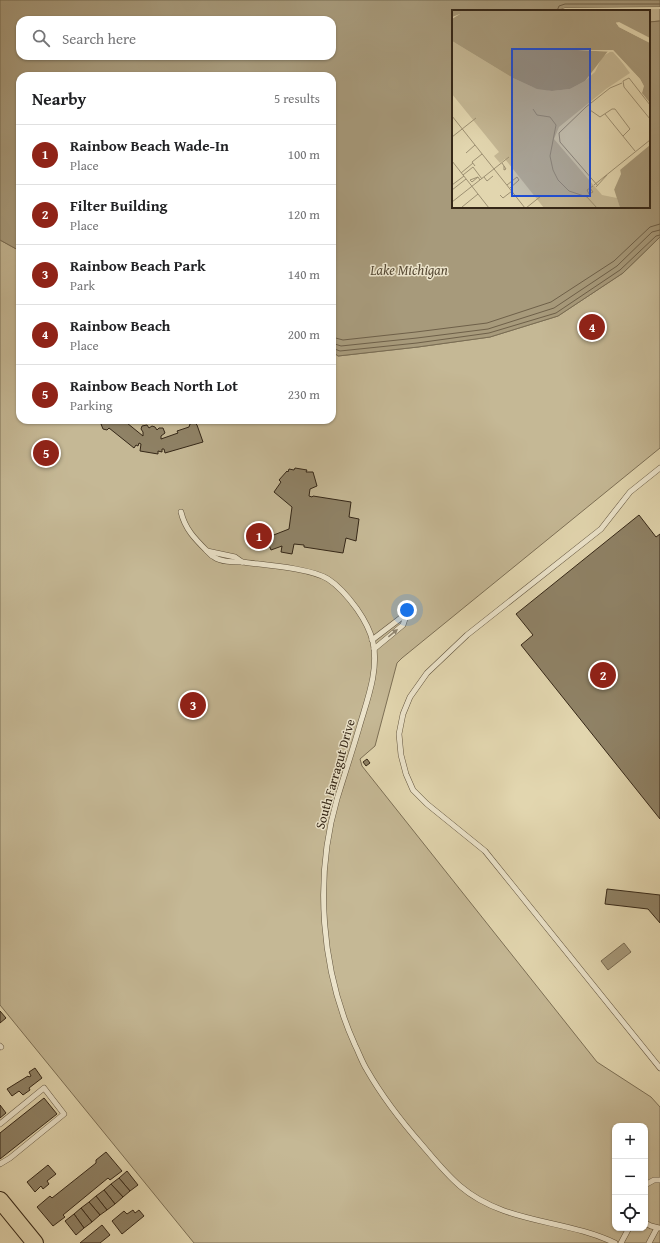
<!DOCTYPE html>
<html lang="en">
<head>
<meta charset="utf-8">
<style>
	body { margin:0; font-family:"Gentium Book Plus",serif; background:#f2f2f2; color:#202124 }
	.controls { position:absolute; right:12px; bottom:12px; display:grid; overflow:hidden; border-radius:8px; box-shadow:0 1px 3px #0004 }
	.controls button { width:36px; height:36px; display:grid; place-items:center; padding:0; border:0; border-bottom:1px solid #e0e0e0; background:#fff; color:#202124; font:20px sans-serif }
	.you { position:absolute; left:407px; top:610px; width:14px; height:14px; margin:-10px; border:3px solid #fff; border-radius:50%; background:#1a73e8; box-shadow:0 0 0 6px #1a73e833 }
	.badge { display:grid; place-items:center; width:26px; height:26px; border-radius:50%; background:#8f2418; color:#fff; font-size:13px; font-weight:700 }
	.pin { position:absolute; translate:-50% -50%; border:2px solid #fff; box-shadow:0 1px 4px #0006 }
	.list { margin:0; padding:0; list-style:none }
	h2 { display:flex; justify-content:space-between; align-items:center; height:52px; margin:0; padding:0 16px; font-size:17px }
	h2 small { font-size:13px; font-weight:400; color:#757577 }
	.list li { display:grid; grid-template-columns:26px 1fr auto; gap:12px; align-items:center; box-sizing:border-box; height:60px; padding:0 16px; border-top:1px solid #e0e0e0 }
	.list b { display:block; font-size:15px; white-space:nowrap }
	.list p { margin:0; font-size:13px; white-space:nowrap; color:#757577 }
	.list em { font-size:13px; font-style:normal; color:#757577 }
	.icon { flex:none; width:22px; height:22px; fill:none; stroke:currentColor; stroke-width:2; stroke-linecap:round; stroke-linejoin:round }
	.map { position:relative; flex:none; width:660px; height:1243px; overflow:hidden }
	.search { position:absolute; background:#fff; box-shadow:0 1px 3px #0004; left:16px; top:16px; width:320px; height:44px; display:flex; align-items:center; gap:10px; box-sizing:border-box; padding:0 14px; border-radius:12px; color:#757577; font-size:15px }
	.panel { position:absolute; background:#fff; box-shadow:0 1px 3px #0004; left:16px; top:72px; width:320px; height:352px; border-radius:12px }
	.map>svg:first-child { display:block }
</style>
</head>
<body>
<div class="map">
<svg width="660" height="1243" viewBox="0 0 660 1243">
	<rect width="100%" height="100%" fill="#e2d6af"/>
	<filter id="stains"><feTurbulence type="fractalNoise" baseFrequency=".005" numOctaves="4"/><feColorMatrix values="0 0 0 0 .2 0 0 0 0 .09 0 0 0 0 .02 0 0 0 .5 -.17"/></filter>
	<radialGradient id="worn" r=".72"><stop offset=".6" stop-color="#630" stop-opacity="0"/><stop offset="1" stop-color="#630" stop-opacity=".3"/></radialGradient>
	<g fill="#c5b895" stroke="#7d7056" fill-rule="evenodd">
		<path d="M660 7V21L649 22V11H557L565 8Z"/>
		<path d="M660 237V448L402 658 397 663 375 746 360 759 362 766 597 1062 651 1097 660 1107V1243H194L0 1005V240L20 251V420H332V351L338 356 418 347 490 337 558 316 623 273ZM615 1126H645V1228H615Z"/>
	</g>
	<g fill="#a79a7b" stroke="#796c53" fill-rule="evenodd">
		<path d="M0 0H660V7L565 8 557 11H453V207H649V22L660 21V237L623 273 558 316 490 337 418 347 338 356 332 351V76H20V251L0 240ZM20 20H332V56H20Z"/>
		<path d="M624 943 631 952 608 970 601 961Z"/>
	</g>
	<path fill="#e2d6af" d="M660 7V9L566 10 557 11 565 8Z"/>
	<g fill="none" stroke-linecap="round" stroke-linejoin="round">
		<g stroke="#6e6049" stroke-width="1">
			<path d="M557 11 559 6 565 4H660"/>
			<path d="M332 337 343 340 416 332 487 323 551 302 614 261 650 227 660 224"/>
			<path d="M332 343 341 346 417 338 488 329 554 308 617 266 652 232 660 230"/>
			<path d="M332 348 340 351 417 343 489 333 556 313 620 270 656 236 660 235"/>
		</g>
	</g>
	<g fill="#8f8266" stroke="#352717">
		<path d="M106 420H126L128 422 127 423 143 436V432L141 429 142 426 147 425 149 428 152 426 155 427 157 430 159 428H163L165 433 161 436V439L178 433 177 431 189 427 190 424 194 422 197 425 203 442 165 453 164 449H162V452L158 451V454L140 451 141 444 139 443 138 446 136 445 134 448 109 428 107 430 103 429 101 424 107 422Z"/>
		<path d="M295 468 307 470 306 472H313L317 486 310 489 309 496 312 497 313 496 351 502 349 517 359 519 356 541 346 538 343 553 304 547V545L294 544 292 554 281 552 282 546 271 550 266 538 289 529 292 507 274 492 281 482 279 480 287 471 288 472 289 469 294 470Z"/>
		<path d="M639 515 656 537 660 534V819L521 645 533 635 516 614Z"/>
		<path d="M367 759 370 763 366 766 363 762Z"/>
		<path d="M607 889 660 895V923L648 909 605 904Z"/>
		<path d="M0 1011 6 1018 0 1023Z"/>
		<path d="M35 1068 42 1078 29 1088 30 1090 23 1095 19 1091 12 1096 7 1089 28 1076 29 1077 31 1076 29 1072Z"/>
		<path d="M44 1098 57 1114 0 1159V1133Z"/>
		<path d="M0 1105 6 1113 0 1118Z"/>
		<path d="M106 1152 122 1171 110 1180 108 1178 63 1215 65 1217 53 1226 37 1207 50 1196 52 1198 96 1163V1160Z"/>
		<path d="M48 1165 56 1174 47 1181 49 1184 43 1189 41 1186 35 1192 27 1182Z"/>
		<path d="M127 1171 138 1185 130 1191 119 1178Z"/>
		<path d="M119 1178 130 1191 123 1197 111 1184Z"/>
		<path d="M111 1184 123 1197 115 1204 104 1190Z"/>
		<path d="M104 1190 115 1204 107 1210 96 1196Z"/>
		<path d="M96 1196 107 1210 100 1215 89 1202Z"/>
		<path d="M89 1202 100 1215 92 1222 81 1208Z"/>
		<path d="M81 1208 92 1222 84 1228 74 1214Z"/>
		<path d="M133 1210 135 1213 139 1210 144 1216 122 1234 112 1221 124 1211 127 1214Z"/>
		<path d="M74 1214 84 1228 76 1235 65 1221Z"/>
		<path d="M102 1225 110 1235 100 1243H80Z"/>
	</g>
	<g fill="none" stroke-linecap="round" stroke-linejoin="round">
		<g stroke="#60533d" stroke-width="6">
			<g id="lane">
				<path d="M660 468 630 492 601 529 467 635 427 673 410 697 403 714 399 734 401 755 406 774 413 790 427 804 485 851 660 1068"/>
				<path d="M181 512C185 529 195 539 207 551 209 553 211 556 214 557 221 562 233 562 242 562 264 565 310 568 328 579 339 586 349 598 357 609 364 619 370 630 373 642 379 671 367 700 359 728 352 752 344 776 337 799 314 878 321 970 355 1045 359 1053 362 1062 367 1070 383 1098 401 1121 422 1145 434 1159 446 1174 460 1186 504 1224 565 1219 615 1243"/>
				<path d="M207 551 235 557 242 562"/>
				<path d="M372 640 406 614"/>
				<path d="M374 649 403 625 407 613"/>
				<path d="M0 1046 1 1047"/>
				<path d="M0 1124 44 1088 64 1114 10 1158 0 1164"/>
				<path d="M645 1185 654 1180H660"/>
				<path d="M645 1223 651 1226 659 1228"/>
				<path d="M621 1243 629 1228"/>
				<path d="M649 1243 657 1228"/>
			</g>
		</g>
		<g stroke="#352717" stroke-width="18">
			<path id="primary" d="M0 1200 35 1243"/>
		</g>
		<use href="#lane" stroke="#ece4cb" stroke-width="5"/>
		<use href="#primary" stroke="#e2d6af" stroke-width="16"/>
	</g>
	<defs><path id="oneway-solid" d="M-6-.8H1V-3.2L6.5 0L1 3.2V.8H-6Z"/></defs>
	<use fill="#908671" href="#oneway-solid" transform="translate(393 633) rotate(-39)"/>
	<g text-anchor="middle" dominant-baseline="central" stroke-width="3" stroke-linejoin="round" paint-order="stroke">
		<g font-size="13" fill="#352717" stroke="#ece4cb">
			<text transform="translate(335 774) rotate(-74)">South Farragut Drive</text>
		</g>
		<g font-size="14" font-style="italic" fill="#574a35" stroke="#ece4cb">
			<text x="409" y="270">Lake Michigan</text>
		</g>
	</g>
	<g transform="translate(452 10)">
		<rect width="198" height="198" fill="#e2d6af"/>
		<path d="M0 31 61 68 81 77 100 81 118 79 133 71 143 62 150 47 161 40 178 63 154 79 107 117 102 129 150 185 165 188 168 198H92L53 149 48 153 42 146 47 142 0 84Z" fill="#c5b895"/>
		<path d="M0 0H198V28L167 12 164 13 167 17 198 33V93L190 83 191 75 188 69 161 40 125 41H156L133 71 118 79 100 81 85 79 61 68 0 31V9L8 4 0 7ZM198 135V198H168L162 179 168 160Z" fill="#a79a7b"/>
		<path d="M164 12 198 28 167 14 198 33 167 17ZM126 40H161L188 69 192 76 190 83 186 70 161 42ZM198 133 168 159 169 164 161 182 166 158Z" fill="#e2d6af"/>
		<path fill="none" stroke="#9d9072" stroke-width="1" d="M198 95 177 68 171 71 172 77 198 109M81 99 85 105 98 107 104 115 98 146 101 160 106 170 117 181 135 187 145 198M138 100 148 107 160 99H163L178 119 171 126M153 104 183 141M0 106 73 198M0 127 24 108M14 143 23 135M0 151 37 198M50 153 54 159 52 160V156M23 156 20 152 30 144M9 163 21 153M11 165 21 157 30 169M26 167 18 170 20 172 26 167 28 170M32 167 35 171 41 166M0 175 12 166M55 175 65 167M142 175 198 130M146 176 108 132 107 123 134 97 158 78 170 73M144 177 155 165M58 178 67 170 65 167M138 178 141 182 137 184 135 180 141 176M0 180 14 169M48 185 51 188 60 181M0 192 57 147M10 197 26 184M74 198 89 186"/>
		<path fill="#1d4ed8" fill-opacity="0.15" stroke="#1d4ed8" stroke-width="2" d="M60 39H138V186H60Z"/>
		<rect width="198" height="198" fill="none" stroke="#352717" stroke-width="2"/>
	</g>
	<rect width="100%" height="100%" filter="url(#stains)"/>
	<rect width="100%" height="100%" fill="url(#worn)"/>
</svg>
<div class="controls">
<button>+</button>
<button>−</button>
<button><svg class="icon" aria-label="locate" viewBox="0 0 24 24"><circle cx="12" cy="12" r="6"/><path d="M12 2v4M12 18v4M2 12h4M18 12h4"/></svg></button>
</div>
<div class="you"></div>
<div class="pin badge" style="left:259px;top:536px">1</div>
<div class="pin badge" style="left:603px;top:675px">2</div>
<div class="pin badge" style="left:193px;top:705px">3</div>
<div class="pin badge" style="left:592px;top:327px">4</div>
<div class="pin badge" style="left:46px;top:453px">5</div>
<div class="search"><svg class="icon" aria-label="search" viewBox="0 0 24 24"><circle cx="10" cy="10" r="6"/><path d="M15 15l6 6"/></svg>Search here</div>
<section class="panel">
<h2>Nearby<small>5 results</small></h2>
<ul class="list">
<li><span class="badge">1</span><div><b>Rainbow Beach Wade-In</b><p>Place</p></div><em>100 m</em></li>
<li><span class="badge">2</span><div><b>Filter Building</b><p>Place</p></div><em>120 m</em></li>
<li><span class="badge">3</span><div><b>Rainbow Beach Park</b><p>Park</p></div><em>140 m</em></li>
<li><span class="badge">4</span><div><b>Rainbow Beach</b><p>Place</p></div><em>200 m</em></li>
<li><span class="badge">5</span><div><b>Rainbow Beach North Lot</b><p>Parking</p></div><em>230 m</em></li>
</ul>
</section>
</div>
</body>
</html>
